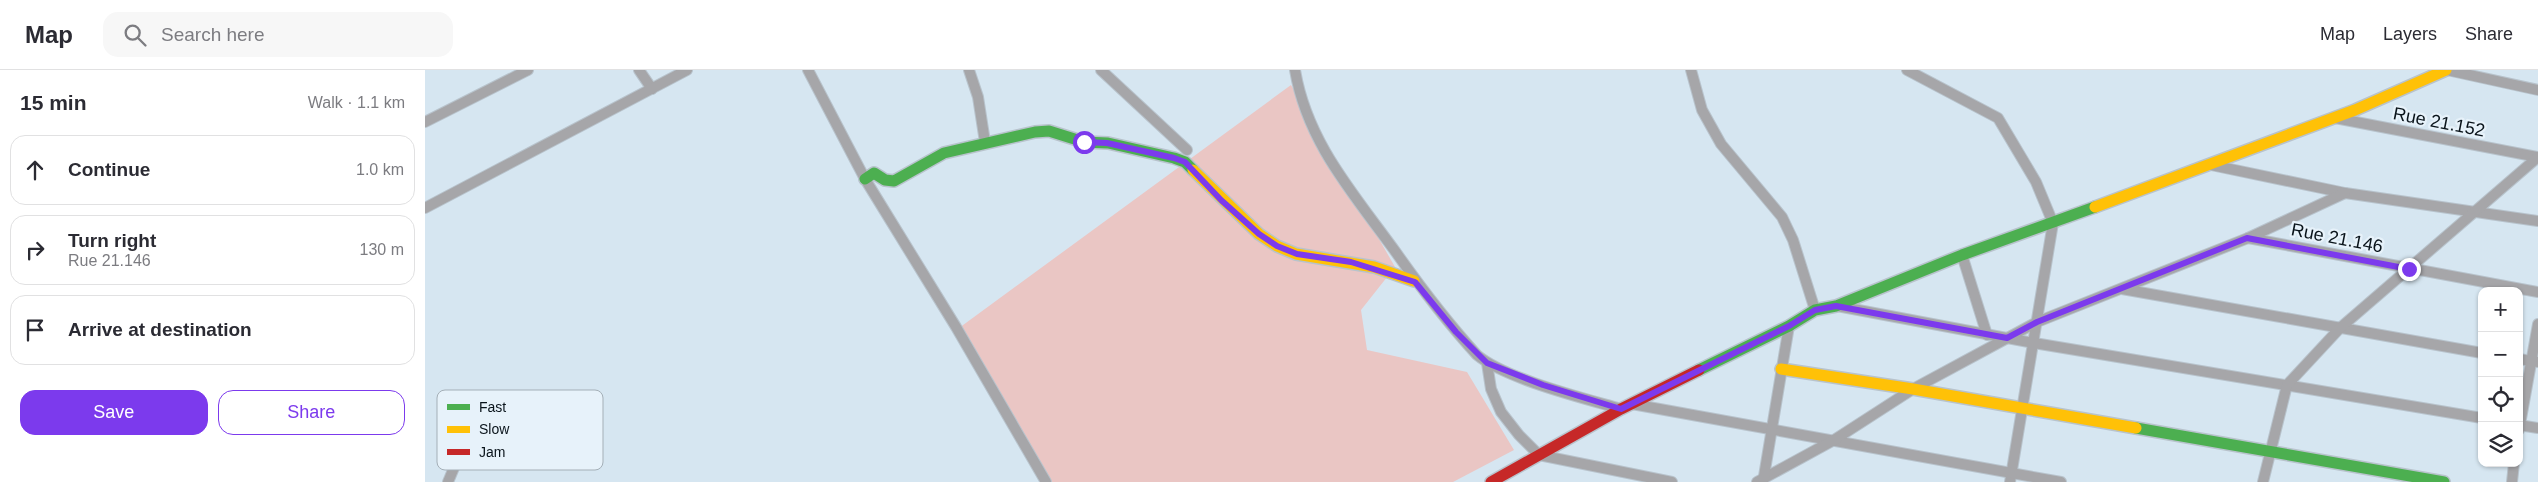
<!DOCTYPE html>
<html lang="en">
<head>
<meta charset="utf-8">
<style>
	body { margin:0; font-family:Helvetica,sans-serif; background:#f7f7f7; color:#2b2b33 }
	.controls { position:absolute; right:15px; bottom:15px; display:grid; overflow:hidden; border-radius:10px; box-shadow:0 1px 4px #0004 }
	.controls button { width:45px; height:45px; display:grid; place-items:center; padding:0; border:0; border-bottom:1px solid #e1e1e2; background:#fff; color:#2b2b33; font:25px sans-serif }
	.stop { position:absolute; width:15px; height:15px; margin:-11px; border:4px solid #7c3aed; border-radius:50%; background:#fff }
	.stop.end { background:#7c3aed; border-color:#fff; box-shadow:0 1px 5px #0008 }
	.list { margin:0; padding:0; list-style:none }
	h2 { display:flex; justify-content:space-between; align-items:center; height:65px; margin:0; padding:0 20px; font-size:21px }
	h2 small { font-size:16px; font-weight:400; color:#7c7c81 }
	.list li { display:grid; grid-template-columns:32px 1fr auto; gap:15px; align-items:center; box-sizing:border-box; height:70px; margin:0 10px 10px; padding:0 10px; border:1px solid #e1e1e2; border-radius:15px }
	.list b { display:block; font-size:19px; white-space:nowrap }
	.list p { margin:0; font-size:16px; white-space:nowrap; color:#7c7c81 }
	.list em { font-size:16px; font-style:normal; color:#7c7c81 }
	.actions { display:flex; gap:10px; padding:15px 20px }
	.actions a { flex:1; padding:11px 0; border:1px solid #7c3aed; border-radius:15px; text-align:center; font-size:18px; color:#7c3aed }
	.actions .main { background:#7c3aed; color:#fff }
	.icon { flex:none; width:28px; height:28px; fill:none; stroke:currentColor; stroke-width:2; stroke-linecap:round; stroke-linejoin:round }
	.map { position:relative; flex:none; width:2113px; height:412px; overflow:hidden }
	header { display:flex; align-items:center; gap:30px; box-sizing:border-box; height:70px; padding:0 25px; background:#fff; border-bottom:1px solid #e1e1e2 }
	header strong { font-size:24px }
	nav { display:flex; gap:28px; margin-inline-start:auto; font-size:18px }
	.search { width:350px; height:45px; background:#f7f7f7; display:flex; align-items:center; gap:12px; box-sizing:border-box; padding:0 18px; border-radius:15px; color:#7c7c81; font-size:19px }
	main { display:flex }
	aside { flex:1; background:#fff }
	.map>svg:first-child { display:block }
</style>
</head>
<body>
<header>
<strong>Map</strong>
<div class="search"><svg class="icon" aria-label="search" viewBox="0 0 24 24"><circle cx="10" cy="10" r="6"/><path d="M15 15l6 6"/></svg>Search here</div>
<nav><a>Map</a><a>Layers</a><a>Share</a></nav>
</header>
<main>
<aside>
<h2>15 min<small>Walk · 1.1 km</small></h2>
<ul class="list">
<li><svg class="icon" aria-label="ahead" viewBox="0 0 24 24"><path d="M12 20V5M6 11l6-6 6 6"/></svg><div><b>Continue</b></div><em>1.0 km</em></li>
<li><svg class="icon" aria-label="right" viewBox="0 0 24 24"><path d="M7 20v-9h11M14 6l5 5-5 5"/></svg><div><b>Turn right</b><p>Rue 21.146</p></div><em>130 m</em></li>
<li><svg class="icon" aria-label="arrive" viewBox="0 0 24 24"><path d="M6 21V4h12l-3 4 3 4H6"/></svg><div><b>Arrive at destination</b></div></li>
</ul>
<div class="actions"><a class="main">Save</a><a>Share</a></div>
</aside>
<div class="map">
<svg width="2113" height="412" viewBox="0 0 2113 412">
	<rect width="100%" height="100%" fill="#d6e6f1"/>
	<path fill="#eac6c4" d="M866 15 970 197 936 240 942 280 1042 302 1089 380 1028 412H627L534 258Z"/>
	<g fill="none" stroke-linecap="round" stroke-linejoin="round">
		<g stroke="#b8c3cc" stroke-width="12">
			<g id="street">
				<path d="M214 0 227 19"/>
				<path d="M383 0 440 109 531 257 621 412"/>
				<path d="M544 0 553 27 560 72"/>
				<path d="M676 0 762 80"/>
				<path d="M870 0C882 72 928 123 970 181 996 218 1021 251 1052 285 1081 309 1158 328 1196 339"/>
				<path d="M1266 0 1277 40 1296 74 1357 147 1368 170 1390 240"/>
				<path d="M1482 0 1573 48 1611 112 1628 153 1585 412"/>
				<path d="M2022 0 2113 20"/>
				<path d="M1910 48 2113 87"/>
				<path d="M0 52 103 0"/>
				<path d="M1786 95 1920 123 2113 151"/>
				<path d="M0 138 262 0"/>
				<path d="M1823 168 2113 222"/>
				<path d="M1537 185 1562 265"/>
				<path d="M1697 219 2057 283"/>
				<path d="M1412 236 1609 273 2057 348"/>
				<path d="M2094 289 2113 292"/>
				<path d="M1062 293 1066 319 1076 342 1094 365 1114 385 1247 412"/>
				<path d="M1207 334 1636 412"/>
				<path d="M2094 355 2113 358"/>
				<path d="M2094 360 2113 254"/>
				<path d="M23 412 36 381"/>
				<path d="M1332 412 1409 370 1488 319 1612 252 1823 168 1920 123"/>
				<path d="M1338 412 1364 256"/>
				<path d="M1838 412 1862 315 1915 258 2113 87"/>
				<path d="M2087 412 2089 393"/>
			</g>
		</g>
		<g stroke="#b8c3cc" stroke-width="14">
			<g id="fast">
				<path d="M440 109 449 103 460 110 469 111 519 83 610 62 624 61 659 72 683 73 749 88 760 92 768 100"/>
				<path d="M1274 300 1364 256 1390 240 1411 236 1537 185 1670 137"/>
				<path d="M1711 358 2019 412"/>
			</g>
		</g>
		<g stroke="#b8c3cc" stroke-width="14">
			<g id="slow">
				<path d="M768 100 834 164 852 176 871 184 949 197 989 211"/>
				<path d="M1670 137 1930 40 2021 0"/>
				<path d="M1356 299 1488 319 1711 358"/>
			</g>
		</g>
		<g stroke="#b8c3cc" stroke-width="14">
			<path id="jam" d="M1066 412 1196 339 1274 300"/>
		</g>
		<use href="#street" stroke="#a6a6a9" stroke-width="10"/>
		<use href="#fast" stroke="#4caf50" stroke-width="11"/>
		<use href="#slow" stroke="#ffc107" stroke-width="11"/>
		<use href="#jam" stroke="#c62828" stroke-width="11"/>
	</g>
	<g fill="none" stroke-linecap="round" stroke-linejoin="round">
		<path stroke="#7c3aed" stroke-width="6" d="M659 72 682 73 749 88 760 92 796 130 834 164 852 176 872 184 926 192 990 212 1031 262 1062 293 1118 315 1196 339 1364 256 1390 240 1411 236 1582 268 1612 252 1822 168 1984 199"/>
	</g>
	<g text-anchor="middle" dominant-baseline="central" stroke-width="4.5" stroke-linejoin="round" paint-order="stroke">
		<g font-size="18" fill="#09131a" stroke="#e7f2fa">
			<text transform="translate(2014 52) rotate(11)">Rue 21.152</text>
			<text transform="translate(1912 168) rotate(11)">Rue 21.146</text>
		</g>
	</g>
	<rect x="12" y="320" width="166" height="80" rx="8" fill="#e7f2fa" stroke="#a4afb7" stroke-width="1"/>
	<rect x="22" y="334" width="23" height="6" fill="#4caf50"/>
	<rect x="22" y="356" width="23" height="7" fill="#ffc107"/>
	<rect x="22" y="379" width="23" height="6" fill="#c62828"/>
	<g font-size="14" fill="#09131a">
		<text x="54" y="342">Fast</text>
		<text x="54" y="364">Slow</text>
		<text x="54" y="387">Jam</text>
	</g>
</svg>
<div class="controls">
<button>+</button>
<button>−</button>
<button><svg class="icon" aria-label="locate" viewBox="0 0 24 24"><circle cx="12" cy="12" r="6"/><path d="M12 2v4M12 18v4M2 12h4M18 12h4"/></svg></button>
<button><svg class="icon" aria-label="layers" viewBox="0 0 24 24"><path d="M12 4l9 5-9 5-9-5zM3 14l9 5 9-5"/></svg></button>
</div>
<div class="stop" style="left:659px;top:72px"></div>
<div class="stop end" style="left:1984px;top:199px"></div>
</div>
</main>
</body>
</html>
